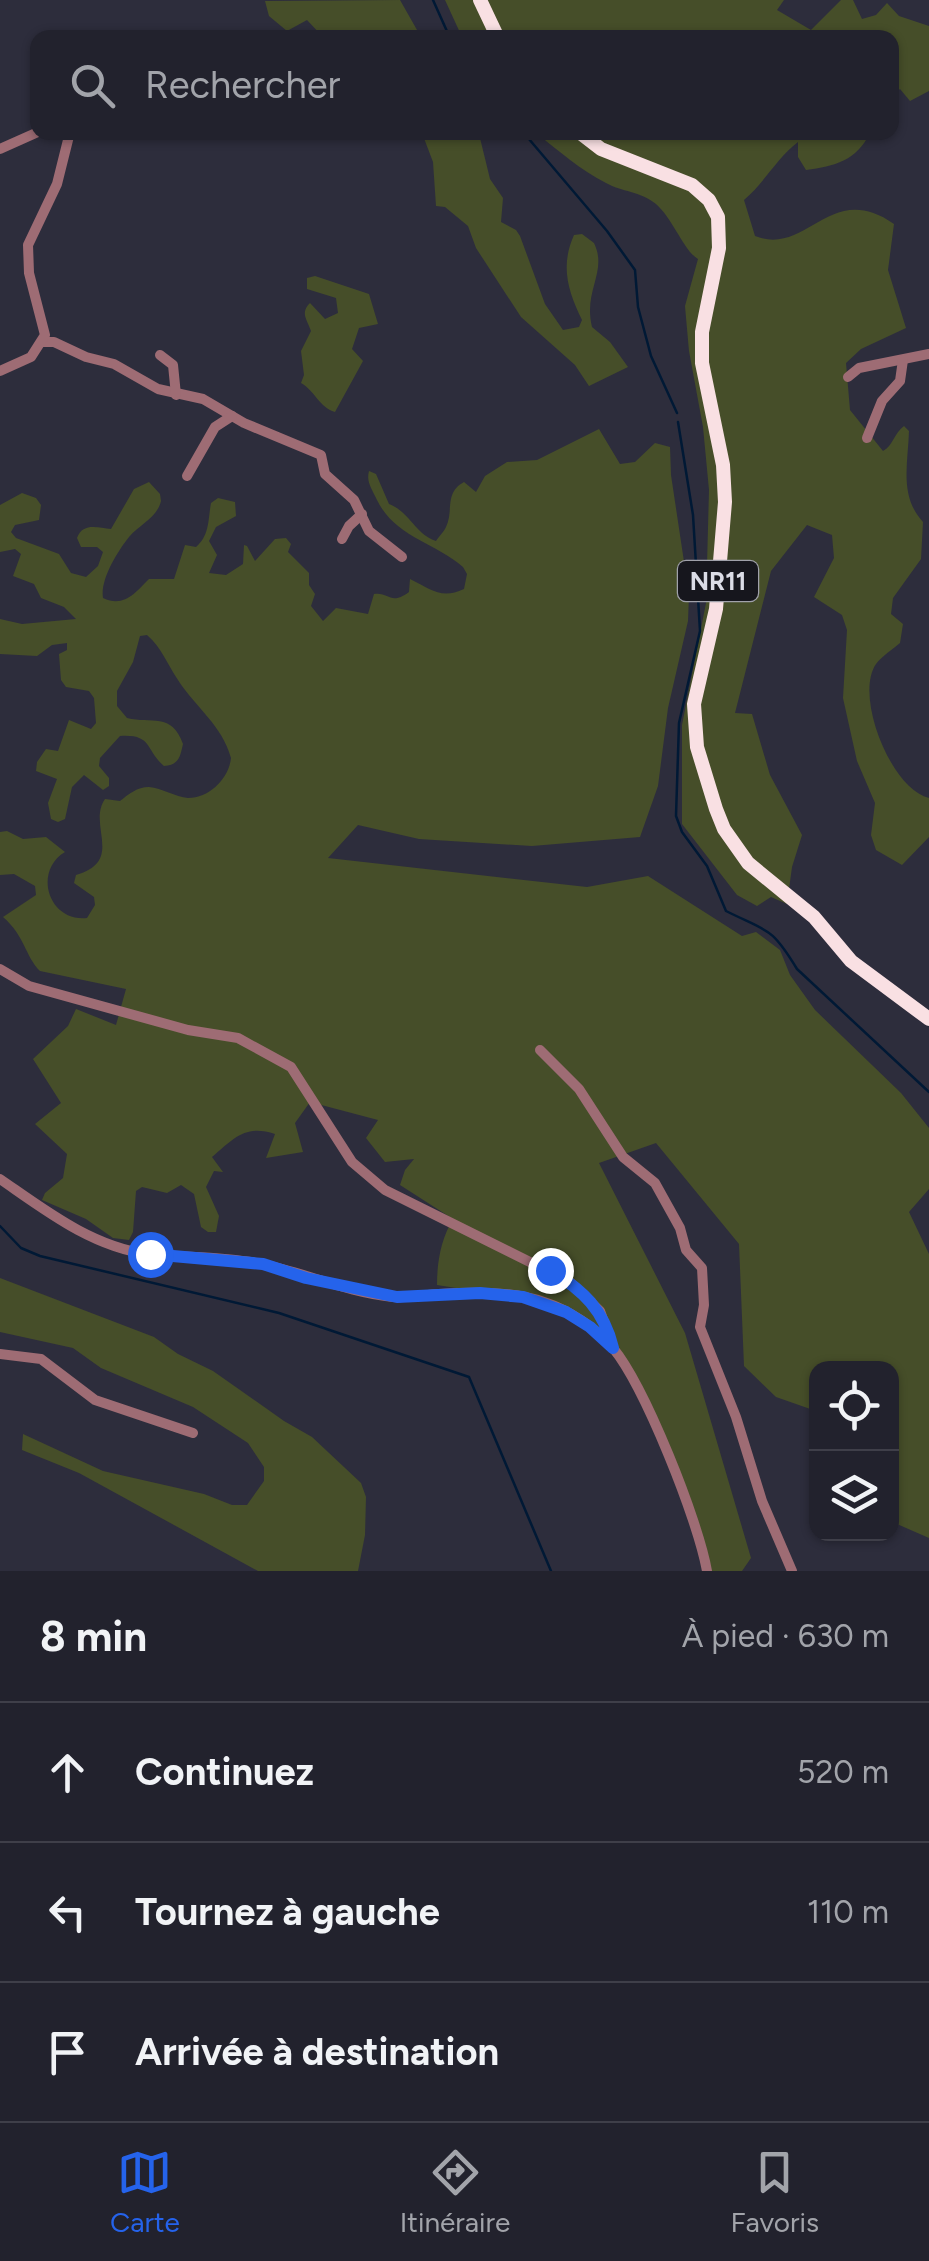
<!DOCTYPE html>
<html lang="fr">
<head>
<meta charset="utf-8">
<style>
	body { margin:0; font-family:Figtree,sans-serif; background:#2a2a35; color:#f1f3f6 }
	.controls { position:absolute; right:30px; bottom:30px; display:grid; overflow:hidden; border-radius:20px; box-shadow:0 2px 8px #0004 }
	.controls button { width:90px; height:90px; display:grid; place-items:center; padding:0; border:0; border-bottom:2px solid #3f3f49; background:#22222d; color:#f1f3f6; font:50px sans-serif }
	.stop { position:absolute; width:30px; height:30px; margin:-22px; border:8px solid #2563eb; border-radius:50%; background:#fff }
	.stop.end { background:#2563eb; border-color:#fff; box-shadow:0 2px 10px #0008 }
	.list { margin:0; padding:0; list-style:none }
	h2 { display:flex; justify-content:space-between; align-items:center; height:130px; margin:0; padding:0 40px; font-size:42px }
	h2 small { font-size:32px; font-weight:400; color:#a2a4aa }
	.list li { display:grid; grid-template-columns:65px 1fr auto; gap:30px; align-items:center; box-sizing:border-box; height:140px; padding:0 40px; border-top:2px solid #3f3f49 }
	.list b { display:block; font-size:38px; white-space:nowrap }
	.list em { font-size:32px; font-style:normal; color:#a2a4aa }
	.icon { flex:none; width:55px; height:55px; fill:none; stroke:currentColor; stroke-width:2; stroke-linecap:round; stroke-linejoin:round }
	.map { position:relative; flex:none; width:929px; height:1571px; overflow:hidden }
	.search { position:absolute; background:#22222d; box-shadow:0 2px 8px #0004; left:30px; right:30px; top:30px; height:110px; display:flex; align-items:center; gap:25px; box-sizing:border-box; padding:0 35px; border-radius:20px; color:#a2a4aa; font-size:38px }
	.sheet { height:550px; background:#22222d }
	nav { display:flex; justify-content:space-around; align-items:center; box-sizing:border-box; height:140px; border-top:2px solid #3f3f49; background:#22222d; font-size:28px; color:#a2a4aa }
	nav a { display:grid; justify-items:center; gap:5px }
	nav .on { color:#2563eb }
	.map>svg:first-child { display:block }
</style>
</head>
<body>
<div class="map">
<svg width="929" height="1571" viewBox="0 0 929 1571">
	<rect width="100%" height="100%" fill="#2d2d3c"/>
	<g fill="#464e29">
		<path d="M400 0 421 37H323L307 20 287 31 269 16 265 1Z"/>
		<path d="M445 0H784L777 10 811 30 841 0H853L862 19 876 15 887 3 899 16 929 26V91L910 101 900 89 892 96V38L462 37Z"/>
		<path d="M422 133H476L480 138 490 179 503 198 501 222 516 230 520 236 545 304 563 330 579 327 582 320C568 291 560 266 574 235L582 234 594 243C608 272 583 290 592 327L610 342 628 367 589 386 575 365 521 317 476 248 468 226 445 207 436 206 433 162Z"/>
		<path d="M536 133H870C856 161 835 166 806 170L798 157V142C777 158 765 182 744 200L755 236C807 257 830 179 894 224L888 270 906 328 861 349 846 363 850 410 883 451C893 446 894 433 904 426L909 431C908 464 899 496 923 522L921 559 893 598 891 614 903 624 900 643C893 649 882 656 876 664 854 696 891 789 929 798V837L902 865 876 850 871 835 875 803 857 761 843 698 847 630 842 615 814 597 834 558 832 535 807 525 771 571 735 713 752 714 770 775 802 835 792 867 787 904 771 897 757 906 737 895 682 824V725L706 603 709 490 703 427 689 351 685 306 698 259C684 251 673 219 656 204 640 191 622 192 606 183 580 170 558 150 536 133Z"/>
		<path d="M315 276 369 294 378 324 359 328 352 349 363 361 335 412C319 407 315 391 301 383L304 375 301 351 311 331C307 319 300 313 310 303L325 319 338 313 336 298 307 289V278Z"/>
		<path d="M599 429 620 464 635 462 655 443 670 447 671 475 689 595 688 621 668 708 658 786 640 837 532 846 419 839 358 825 328 858 587 887 648 876 742 936 756 932 780 950 790 975 815 1010 901 1093 929 1128V1189L909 1212 929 1254V1538L897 1524 892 1518V1368H816V1411L776 1397 744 1366 739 1244 656 1143 599 1163 685 1333 751 1558 742 1571H707L704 1553 646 1409 613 1348 590 1327 545 1302 437 1285C437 1262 441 1239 453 1219L400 1185 405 1170 414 1159 385 1162 366 1138 378 1120 310 1102 295 1123 303 1152 266 1158 275 1134C246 1124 234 1138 212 1157L223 1172 214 1171 206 1187 219 1216 216 1232H208L201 1227 194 1194 181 1185 167 1193 142 1187 136 1191 133 1232 129 1240 113 1238 86 1219 42 1200 45 1193 63 1178 67 1154 35 1124 61 1103 33 1059 68 1026 76 1009 116 1025 126 989 40 971C25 956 25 936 3 917L36 895 35 886 14 874 0 875V832L7 831 23 839 46 837 65 852C33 871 48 922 87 918L95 905 94 897 74 883 76 875C125 861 87 825 105 799L120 801C129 794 137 787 149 787 162 788 175 797 188 798 210 798 229 778 231 758 222 725 196 708 178 680 167 664 162 648 147 635L140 636 133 662 117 691V706L127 718C151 724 172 712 183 744 180 757 179 765 164 766 145 750 153 734 120 736L100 758 99 766 109 778V786L103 790 84 775 72 787 65 819 58 822 51 819 48 803 57 779 36 771 37 762 46 749 58 751 69 720 91 729 96 723 94 698 89 691 66 687 61 680 59 654 67 650V643L52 645 37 656 0 654V619L22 624 76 619 64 607 41 598 34 584 13 576 21 554 15 549 0 552V505L22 493 36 498 41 505 39 520 15 525 11 532 16 538 59 554 71 573 86 577 98 566 103 552 97 547H81L77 538C83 522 98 528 111 529L134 489 149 482 160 494 161 501C157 518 140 524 129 537 117 552 100 580 103 598 124 608 135 593 149 579H174L185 545 196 547C210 535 208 519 211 503L218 498 235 502 236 516 216 527 209 541 217 555 209 573 226 575 243 564 244 545 247 546 255 561 275 539 286 538 291 544 288 552 309 573V585L315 594 311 606 323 621 336 608 368 614 374 594C390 592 390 606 409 592L410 579C431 589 441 600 464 589L467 574 463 567C434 542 395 537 377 500 372 489 366 482 369 471L376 474 389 504C410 512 415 534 436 541 439 536 444 532 446 527 454 510 444 493 464 482L476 492 485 476 507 462 537 460Z"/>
		<path d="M0 1278 154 1337 178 1354 213 1371 284 1421 312 1437 361 1483 366 1497 365 1535 358 1571H258L79 1473 22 1450 23 1434 103 1471 204 1494 232 1505H247L264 1481V1467L248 1443 193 1407 101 1368 73 1348 0 1332Z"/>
	</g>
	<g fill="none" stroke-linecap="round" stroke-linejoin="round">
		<g stroke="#001935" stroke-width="2.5">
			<path d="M433 0 450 38"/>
			<path d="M523 132 607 231 635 270 638 307 651 356 677 413"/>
			<path d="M678 422 693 515 700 631 679 723 676 816 682 832 707 866 726 911C768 932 771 926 797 969L929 1092"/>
			<path d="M0 1226 21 1248 40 1256 279 1313 469 1377 551 1571"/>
		</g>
		<g stroke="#9e6c74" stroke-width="10">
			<path d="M0 149 38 132"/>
			<path d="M43 342H54L86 357 114 364 158 389 203 399 244 423 321 455 325 474 354 500 369 531 402 557"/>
			<path d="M160 355 173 365 176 395"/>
			<path d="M0 371 31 357 45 335 29 273 28 245 57 184 69 136"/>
			<path d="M848 377 859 368 929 354"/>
			<path d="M867 438 882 401 900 381 903 360"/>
			<path d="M187 476 215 427 232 416"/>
			<path d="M342 539 349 526 362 514"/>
			<path d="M0 969 29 986 188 1030 238 1038 291 1067 352 1162 385 1190 570 1282 600 1311 613 1347"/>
			<path d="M540 1050 579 1089 623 1157 655 1183 680 1228 686 1250 702 1268 704 1305 700 1327 736 1417 762 1501 792 1571"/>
			<path d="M0 1179C45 1210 92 1247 148 1254 185 1258 223 1256 261 1264 305 1273 347 1292 393 1297 408 1298 423 1295 439 1294 472 1292 512 1291 544 1302 569 1310 596 1328 613 1348 645 1387 698 1520 707 1571"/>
			<path d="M0 1354 41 1359 95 1400 193 1433"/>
		</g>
		<g stroke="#f9e0e3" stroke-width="14">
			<path d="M480 0 498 38"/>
			<path d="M579 132 601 149 692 185 709 200 718 217 719 248 702 332V363L723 465 725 502 716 609 694 704 697 747 716 809 724 829 748 863 814 917 851 961 929 1019"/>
		</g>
	</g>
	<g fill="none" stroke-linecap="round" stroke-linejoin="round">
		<path stroke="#2563eb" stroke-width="12" d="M150 1254 263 1264 306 1278 397 1297 480 1293 523 1297 566 1312 590 1327 613 1348C604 1310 583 1290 550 1270"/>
	</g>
	<g text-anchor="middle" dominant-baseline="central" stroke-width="8" stroke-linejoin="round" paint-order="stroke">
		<rect fill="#16161d" stroke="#a0a1aa" stroke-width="2.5" x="678" y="561" width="80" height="40" rx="8"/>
		<g font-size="25" font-weight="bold" fill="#dbdce6">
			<text x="718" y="581">NR11</text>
		</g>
	</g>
</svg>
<div class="controls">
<button><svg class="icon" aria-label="locate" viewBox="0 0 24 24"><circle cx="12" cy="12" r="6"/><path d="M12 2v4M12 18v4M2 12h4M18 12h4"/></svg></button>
<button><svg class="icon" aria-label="layers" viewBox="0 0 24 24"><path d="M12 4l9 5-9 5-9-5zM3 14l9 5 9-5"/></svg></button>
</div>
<div class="stop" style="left:150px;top:1254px"></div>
<div class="stop end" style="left:550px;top:1270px"></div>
<div class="search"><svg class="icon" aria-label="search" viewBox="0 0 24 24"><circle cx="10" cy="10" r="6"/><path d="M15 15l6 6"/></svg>Rechercher</div>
</div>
<section class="sheet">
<h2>8 min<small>À pied · 630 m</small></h2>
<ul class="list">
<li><svg class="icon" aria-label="ahead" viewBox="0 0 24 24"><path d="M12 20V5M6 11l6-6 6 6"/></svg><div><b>Continuez</b></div><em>520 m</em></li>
<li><svg class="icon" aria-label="left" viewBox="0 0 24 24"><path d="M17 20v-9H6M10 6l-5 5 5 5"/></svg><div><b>Tournez à gauche</b></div><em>110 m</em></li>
<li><svg class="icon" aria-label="arrive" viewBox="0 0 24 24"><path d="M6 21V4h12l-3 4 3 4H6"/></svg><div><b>Arrivée à destination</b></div></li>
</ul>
</section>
<nav>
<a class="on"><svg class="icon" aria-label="map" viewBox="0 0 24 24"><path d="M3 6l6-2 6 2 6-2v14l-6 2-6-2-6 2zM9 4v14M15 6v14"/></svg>Carte</a>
<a><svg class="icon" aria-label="directions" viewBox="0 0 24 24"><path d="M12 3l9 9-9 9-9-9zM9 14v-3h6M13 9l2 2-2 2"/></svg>Itinéraire</a>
<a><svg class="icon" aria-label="saved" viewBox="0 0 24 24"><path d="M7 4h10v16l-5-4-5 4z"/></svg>Favoris</a>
</nav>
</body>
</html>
